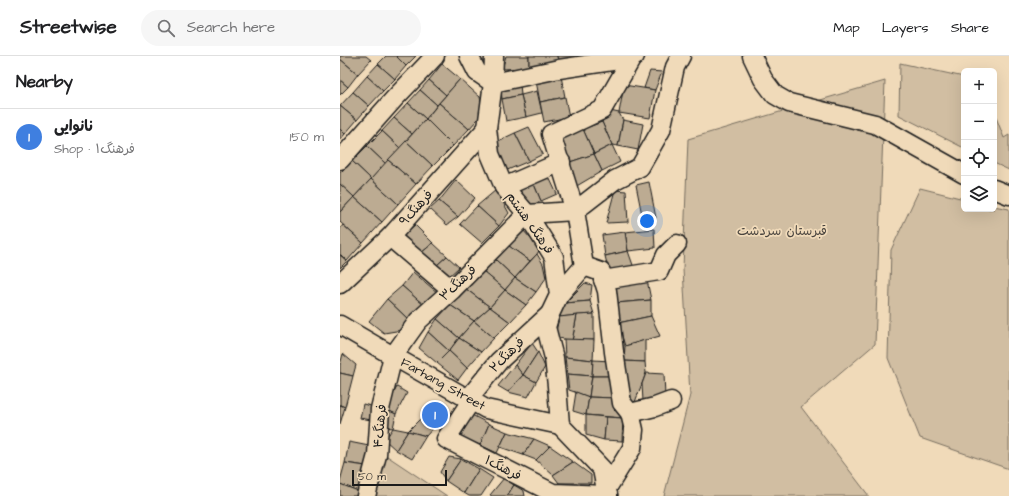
<!DOCTYPE html>
<html lang="en">
<head>
<meta charset="utf-8">
<style>
	body { margin:0; font-family:"Architects Daughter","Playpen Sans Arabic",sans-serif; background:#f6f6f6; color:#202124 }
	.controls { position:absolute; right:12px; top:12px; display:grid; overflow:hidden; border-radius:6px; box-shadow:0 4px 16px #0002 }
	.controls button { width:36px; height:36px; display:grid; place-items:center; padding:0; border:0; border-bottom:1px solid #e0e0e0; background:#fff; color:#202124; font:20px sans-serif }
	.scale { position:absolute; left:12px; bottom:10px; width:95px; box-sizing:border-box; padding-left:4px; border:2px solid #1c1c1c; border-top:0; font-size:11px; line-height:14px; white-space:nowrap; color:#1c1c1c; -webkit-text-stroke:3px #f0dab9; paint-order:stroke }
	.you { position:absolute; left:307px; top:165px; width:14px; height:14px; margin:-10px; border:3px solid #fff; border-radius:50%; background:#1a73e8; box-shadow:0 0 0 6px #1a73e833 }
	.badge { display:grid; place-items:center; width:26px; height:26px; border-radius:50%; background:#1f6fb2; color:#fff; font-size:13px; font-weight:700 }
	.pin { position:absolute; translate:-50% -50%; border:2px solid #fff; box-shadow:0 1px 4px #0006 }
	.list { margin:0; padding:0; list-style:none }
	h2 { display:flex; justify-content:space-between; align-items:center; height:52px; margin:0; padding:0 16px; font-size:17px }
	h2 small { font-size:13px; font-weight:400; color:#757577 }
	.list li { display:grid; grid-template-columns:26px 1fr auto; gap:12px; align-items:center; box-sizing:border-box; height:56px; padding:0 16px; border-top:1px solid #e0e0e0 }
	.list b { display:block; font-size:15px; white-space:nowrap }
	.list p { margin:0; font-size:13px; white-space:nowrap; color:#757577 }
	.list em { font-size:13px; font-style:normal; color:#757577 }
	.icon { flex:none; width:22px; height:22px; fill:none; stroke:currentColor; stroke-width:2; stroke-linecap:round; stroke-linejoin:round }
	.map { position:relative; flex:none; width:669px; height:440px; overflow:hidden }
	header { display:flex; align-items:center; gap:24px; box-sizing:border-box; height:56px; padding:0 20px; background:#fff; border-bottom:1px solid #e0e0e0 }
	header strong { font-size:19px }
	nav { display:flex; gap:22px; margin-inline-start:auto; font-size:14px }
	.search { width:280px; height:36px; background:#f6f6f6; display:flex; align-items:center; gap:10px; box-sizing:border-box; padding:0 14px; border-radius:22px; color:#757577; font-size:15px }
	main { display:flex }
	aside { flex:1; background:#fff }
	.map>svg:first-child { display:block }
</style>
</head>
<body>
<header>
<strong>Streetwise</strong>
<div class="search"><svg class="icon" aria-label="search" viewBox="0 0 24 24"><circle cx="10" cy="10" r="6"/><path d="M15 15l6 6"/></svg>Search here</div>
<nav><a>Map</a><a>Layers</a><a>Share</a></nav>
</header>
<main>
<aside>
<h2>Nearby<small></small></h2>
<ul class="list">
<li><span class="badge" style="background:#3f7fe0">1</span><div><b>نانوایی</b><p>Shop · فرهنگ۱</p></div><em>150 m</em></li>
</ul>
</aside>
<div class="map">
<svg width="669" height="440" viewBox="0 0 669 440">
	<rect width="100%" height="100%" fill="#f0dab9"/>
	<filter id="ink" filterUnits="userSpaceOnUse"><feTurbulence type="fractalNoise" baseFrequency=".025" numOctaves="2"/><feDisplacementMap in="SourceGraphic" scale="8" xChannelSelector="R" yChannelSelector="G"/><feConvolveMatrix kernelMatrix="1 2 1 2 8 2 1 2 1" color-interpolation-filters="sRGB"/></filter>
	<g filter="url(#ink)">
		<g fill="#d1bea2" stroke="#766d5f">
			<path d="M560 7 624 21V92L559 59Z"/>
			<path d="M545 25 535 288 461 351 529 440H324L350 339 343 213 348 83Z"/>
			<path d="M654 56 664 82 669 79V114L654 107Z"/>
			<path d="M580 132 624 143V153H654V150L669 153V413L580 382 548 302 551 194Z"/>
			<path d="M44 398 107 440H37L31 433Z"/>
		</g>
		<g fill="#bcab92" stroke="#1c1c1c">
			<path d="M0 0H26L31 4 18 18 0 3Z"/>
			<path d="M46 0H56L66 10 55 23 38 8Z"/>
			<path d="M56 0H76L66 10Z"/>
			<path d="M166 0H189V12L162 13Z"/>
			<path d="M189 0H217L218 5 189 12Z"/>
			<path d="M217 0H239L218 5Z"/>
			<path d="M0 3 18 18 8 31 0 24Z"/>
			<path d="M38 8 55 23 43 35 27 20Z"/>
			<path d="M102 8 120 23 106 39 89 24Z"/>
			<path d="M310 15 322 16 315 34 304 32Z"/>
			<path d="M27 20 43 35 29 50 13 36Z"/>
			<path d="M221 20 225 41 200 46 196 25Z"/>
			<path d="M120 23 140 41 143 57 129 73 99 47Z"/>
			<path d="M0 24 8 31 0 39Z"/>
			<path d="M89 24 106 39 97 49 80 34Z"/>
			<path d="M180 28 181 39 162 43 161 33Z"/>
			<path d="M284 29 315 34 310 62 279 57Z"/>
			<path d="M80 34 97 49 86 63 68 47Z"/>
			<path d="M197 35 202 57 186 61 181 39Z"/>
			<path d="M13 36 29 50 17 64 0 50Z"/>
			<path d="M181 39 186 61 166 65 162 43Z"/>
			<path d="M225 41 229 61 204 66 200 46Z"/>
			<path d="M68 47 86 63 72 78 54 62Z"/>
			<path d="M99 47 129 73 113 90 86 63Z"/>
			<path d="M0 50 17 64 5 78 0 73Z"/>
			<path d="M270 55 279 57 283 64 278 90 272 89 262 66Z"/>
			<path d="M54 62 72 78 60 92 42 75Z"/>
			<path d="M86 63 113 90 93 110 66 85Z"/>
			<path d="M283 64 303 68 298 94 278 90Z"/>
			<path d="M262 66 272 89 254 98 243 73Z"/>
			<path d="M189 71 203 98 189 105 175 77Z"/>
			<path d="M0 73 5 78 0 84Z"/>
			<path d="M243 73 254 98 227 107 219 82Z"/>
			<path d="M42 75 60 92 48 104 46 108 27 90Z"/>
			<path d="M175 77 189 105 165 115 154 87Z"/>
			<path d="M66 85 93 110 76 128 48 104Z"/>
			<path d="M272 89 280 106 262 115 254 98Z"/>
			<path d="M27 90 46 108 31 123 12 105Z"/>
			<path d="M254 98 262 115 235 131 227 107Z"/>
			<path d="M48 104 76 128 58 148 31 123Z"/>
			<path d="M12 105 31 123 14 141 0 128V117Z"/>
			<path d="M208 119 217 138 201 145 193 126Z"/>
			<path d="M31 123 58 148 42 166 14 141Z"/>
			<path d="M116 124 135 142 118 161 99 145Z"/>
			<path d="M193 126 201 145 183 153 175 135Z"/>
			<path d="M309 126 316 162 303 164 296 129Z"/>
			<path d="M0 128 14 141 0 156Z"/>
			<path d="M156 134 169 157 159 170 137 150Z"/>
			<path d="M275 134 286 135 288 166 266 167Z"/>
			<path d="M14 141 42 166 23 187 0 166V156Z"/>
			<path d="M99 145 118 161 107 169 90 153Z"/>
			<path d="M137 150 159 170 142 187 120 168Z"/>
			<path d="M3 169 23 187 7 205 0 198V173Z"/>
			<path d="M75 169 93 187 80 198 61 180Z"/>
			<path d="M314 173 315 192 288 195 285 176Z"/>
			<path d="M183 174 200 193 197 198 190 205 169 190Z"/>
			<path d="M285 176 288 195 265 200 262 179Z"/>
			<path d="M93 187 107 200 96 210 80 198Z"/>
			<path d="M169 190 190 205 175 222 155 203Z"/>
			<path d="M288 195 294 212 269 216 265 200Z"/>
			<path d="M197 198 203 208 206 222 196 236 175 222Z"/>
			<path d="M0 199 7 205 0 212Z"/>
			<path d="M107 200 119 211 107 222 96 210Z"/>
			<path d="M155 203 175 222 165 234 143 215Z"/>
			<path d="M143 215 165 234 150 251 126 233Z"/>
			<path d="M73 216 98 237 85 250 62 230Z"/>
			<path d="M175 222 196 236 186 249 165 234Z"/>
			<path d="M307 224 311 244 276 247V228Z"/>
			<path d="M245 227 252 229 250 245 225 247Z"/>
			<path d="M62 230 85 250 70 265 47 243Z"/>
			<path d="M126 233 150 251 134 265 110 249Z"/>
			<path d="M165 234 186 249 170 266 150 251Z"/>
			<path d="M47 243 70 265 62 274 44 277 29 265Z"/>
			<path d="M311 244V260L278 267 276 247Z"/>
			<path d="M250 245 254 258 219 261 225 247Z"/>
			<path d="M110 249 134 265 119 282 97 263Z"/>
			<path d="M150 251 170 266 154 282 134 265Z"/>
			<path d="M254 258V284L232 285 237 259Z"/>
			<path d="M237 259 232 285 215 281 219 261Z"/>
			<path d="M311 260 320 280 285 290 278 267Z"/>
			<path d="M97 263 119 282 109 295 88 276Z"/>
			<path d="M134 265 154 282 141 296 119 282Z"/>
			<path d="M88 276 109 295 97 307 79 292Z"/>
			<path d="M119 282 141 296 127 312 109 295Z"/>
			<path d="M224 283 254 284 253 304 225 301Z"/>
			<path d="M305 284V306L284 305 285 290Z"/>
			<path d="M192 287 198 296 183 319 175 309Z"/>
			<path d="M109 295 127 312 118 324 97 307Z"/>
			<path d="M198 296 205 311 196 326 183 319Z"/>
			<path d="M3 298 16 309 13 320 0 317V309Z"/>
			<path d="M225 301 253 304 252 320 227 318Z"/>
			<path d="M253 304 271 305 273 320H252Z"/>
			<path d="M284 305 305 306 306 317 295 346 288 344Z"/>
			<path d="M175 309 183 319 168 336 158 330Z"/>
			<path d="M0 317 13 320 5 351 0 349Z"/>
			<path d="M306 317 324 318 325 341 303 345 302 328Z"/>
			<path d="M227 318 252 320 249 341 229 334Z"/>
			<path d="M183 319 196 326 188 341 168 336Z"/>
			<path d="M252 320H273L274 342 249 341Z"/>
			<path d="M57 331 67 337 56 358 45 353Z"/>
			<path d="M236 336 249 341 246 359 233 355Z"/>
			<path d="M249 341 274 342 283 362 246 359Z"/>
			<path d="M23 348 35 351 31 364 20 362Z"/>
			<path d="M93 348 107 356 96 369 82 361Z"/>
			<path d="M0 349 5 351 0 368Z"/>
			<path d="M45 353 56 358 53 372 45 371Z"/>
			<path d="M132 359 149 368 140 389 120 381Z"/>
			<path d="M246 359 266 361 264 384 246 379Z"/>
			<path d="M82 361 96 369 86 380 68 375Z"/>
			<path d="M266 361 283 362 282 385 264 384Z"/>
			<path d="M149 368 167 376 157 397 140 389Z"/>
			<path d="M53 372 68 375 56 394 45 384Z"/>
			<path d="M68 375 86 380 72 403 56 394Z"/>
			<path d="M167 376 194 383 183 399 160 391Z"/>
			<path d="M194 383 210 390 196 404 183 399Z"/>
			<path d="M9 386 29 390 26 410 5 407Z"/>
			<path d="M210 390 233 406 213 419 196 404Z"/>
			<path d="M109 401 121 403 106 425 100 416Z"/>
			<path d="M121 403 139 413 124 437 106 425Z"/>
			<path d="M233 406 251 419V427H219L213 419Z"/>
			<path d="M5 407 26 410 18 435 0 428V425Z"/>
			<path d="M139 413 153 422 141 440H129L124 437Z"/>
			<path d="M164 422 174 429 167 440H152L150 439Z"/>
			<path d="M0 428 18 435 17 440H0Z"/>
			<path d="M174 429 184 435 185 440H167Z"/>
		</g>
		<g fill="none" stroke-linecap="round" stroke-linejoin="round">
			<g stroke="#1c1c1c" stroke-width="21">
				<g id="minor">
					<path d="M129 0 137 16 153 27 147 72 150 98 164 131 187 158 214 201 219 239 210 258 206 271 214 302 217 330 220 369"/>
					<path d="M154 0 153 27 219 13 292 2"/>
					<path d="M412 0 423 23 435 39 449 47 535 68 624 118"/>
					<path d="M0 104 54 43 95 0"/>
					<path d="M164 131 221 106"/>
					<path d="M654 133 669 139"/>
					<path d="M50 181 112 234"/>
					<path d="M244 210 261 216 267 235 274 296 282 347 290 357 294 374 292 392 266 434"/>
					<path d="M263 224 319 215 326 199 337 188"/>
					<path d="M0 228 50 181 147 72"/>
					<path d="M219 239 244 210 235 155 275 124 300 111 321 74 335 11 341 0"/>
					<path d="M0 269 53 300 146 353 220 369"/>
					<path d="M128 343 159 305 210 258"/>
					<path d="M131 345 106 383 213 437 268 439"/>
					<path d="M290 357 315 351 331 345"/>
					<path d="M220 369 262 413 266 434 268 439"/>
					<path d="M26 440 37 399 40 353 53 300 78 265 112 234 187 158 235 155 211 78 262 54 292 2 295 0"/>
				</g>
			</g>
			<use href="#minor" stroke="#f0dab9" stroke-width="18"/>
		</g>
	</g>
	<g text-anchor="middle" dominant-baseline="central" stroke-width="3.5" stroke-linejoin="round" paint-order="stroke">
		<g font-size="13" fill="#1c1c1c" stroke="#f0dab9">
			<text transform="translate(76 152) rotate(-48)">فرهنگ۹</text>
			<text transform="translate(190 167) rotate(55)">فرهنگ هشتم</text>
			<text transform="translate(118 227) rotate(-44)">فرهنگ۳</text>
			<text transform="translate(167 299) rotate(-45)">فرهنگ۲</text>
			<text transform="translate(103 328) rotate(29)">Farhang Street</text>
			<text transform="translate(40 370) rotate(-85)">فرهنگ۴</text>
			<text transform="translate(163 412) rotate(27)">فرهنگ۱</text>
		</g>
		<g font-size="13" fill="#49443e" stroke="#f0dab9">
			<text x="442" y="175">قبرستان سردشت</text>
		</g>
	</g>
</svg>
<div class="controls">
<button>+</button>
<button>−</button>
<button><svg class="icon" aria-label="locate" viewBox="0 0 24 24"><circle cx="12" cy="12" r="6"/><path d="M12 2v4M12 18v4M2 12h4M18 12h4"/></svg></button>
<button><svg class="icon" aria-label="layers" viewBox="0 0 24 24"><path d="M12 4l9 5-9 5-9-5zM3 14l9 5 9-5"/></svg></button>
</div>
<div class="scale">50 m</div>
<div class="you"></div>
<div class="pin badge" style="left:95px;top:359px;background:#3f7fe0">1</div>
</div>
</main>
</body>
</html>
